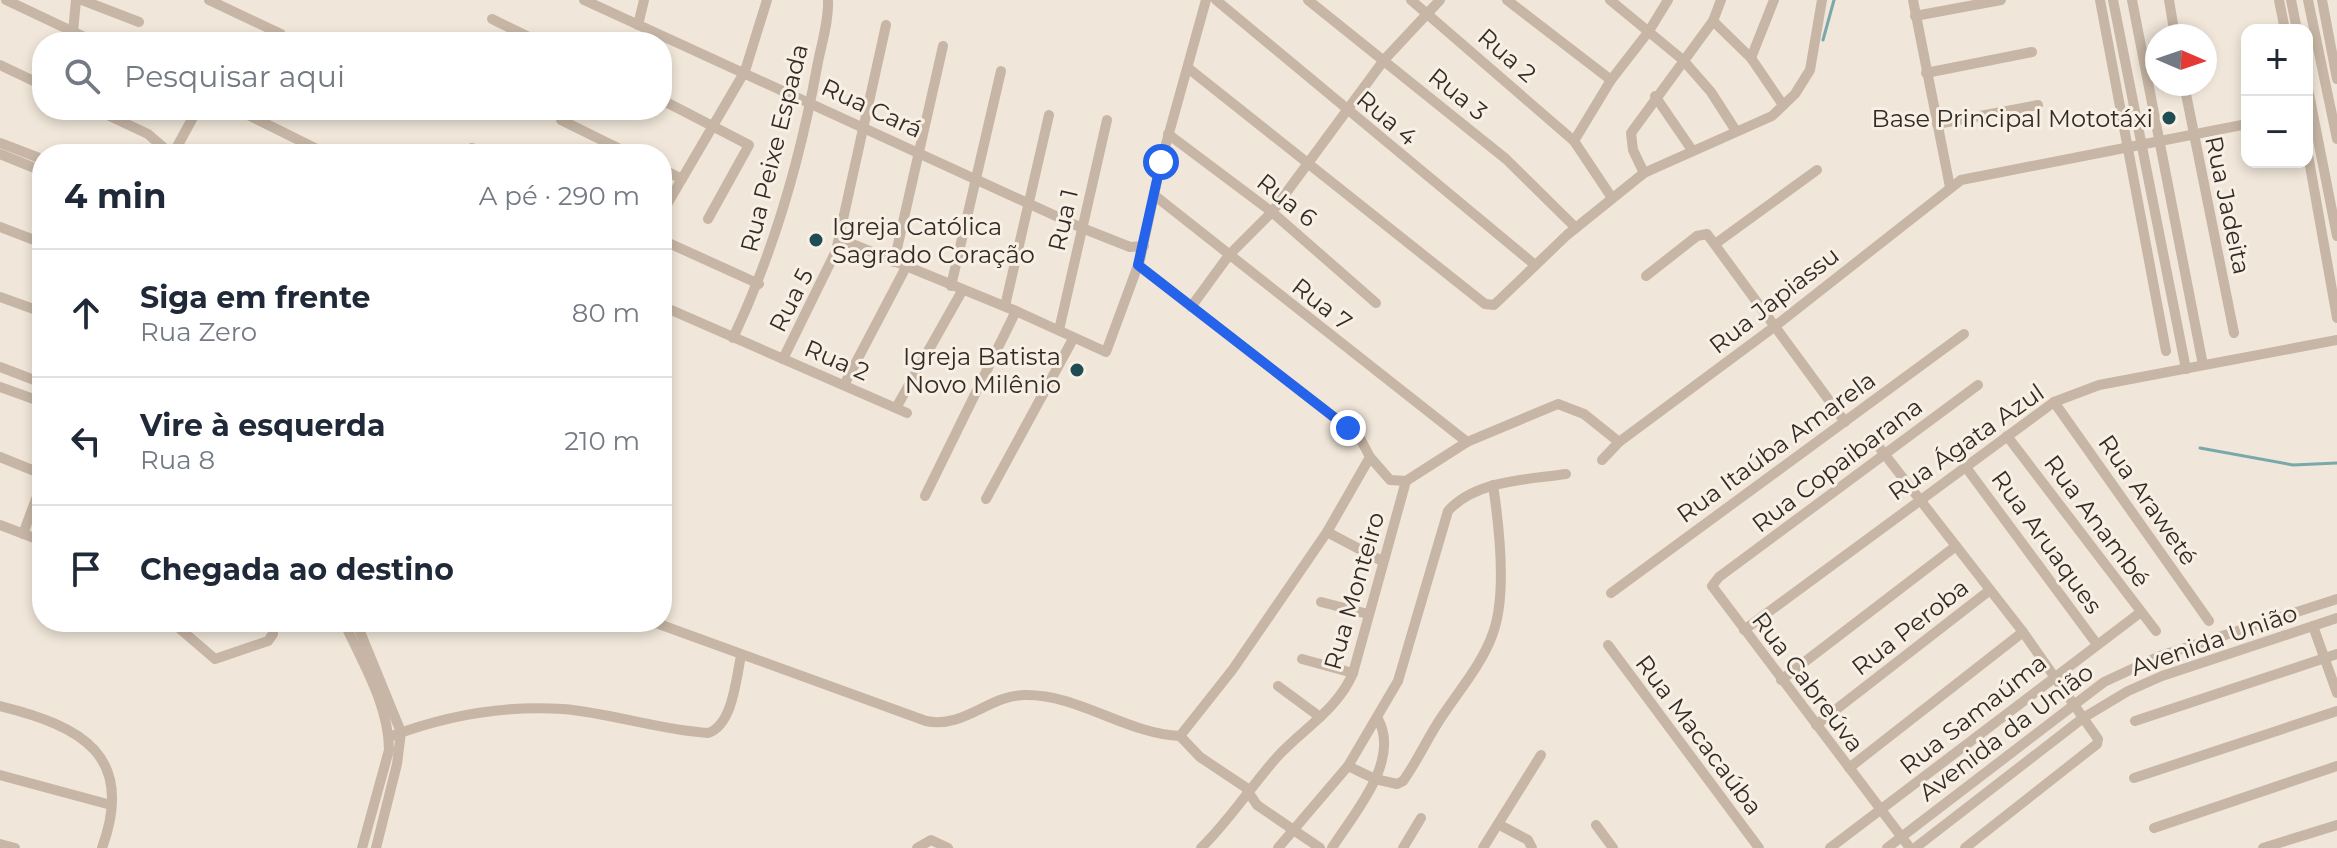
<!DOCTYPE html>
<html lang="pt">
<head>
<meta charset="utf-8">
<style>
	body { margin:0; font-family:Montserrat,sans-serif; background:#f6f6f7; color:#1f2937 }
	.controls { position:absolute; right:24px; top:24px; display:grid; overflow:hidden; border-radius:16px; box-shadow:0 4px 12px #0003 }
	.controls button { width:72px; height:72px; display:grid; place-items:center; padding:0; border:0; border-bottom:2px solid #e0e1e3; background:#fff; color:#1f2937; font:40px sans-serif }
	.compass { position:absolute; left:2145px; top:24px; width:72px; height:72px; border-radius:50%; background:#fff; box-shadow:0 4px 12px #0003; rotate:92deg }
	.stop { position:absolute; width:24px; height:24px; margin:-18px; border:6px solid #2563eb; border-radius:50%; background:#fff }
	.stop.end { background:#2563eb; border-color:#fff; box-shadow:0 2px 8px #0008 }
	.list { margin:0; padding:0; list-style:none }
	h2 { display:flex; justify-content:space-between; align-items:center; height:104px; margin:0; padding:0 32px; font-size:34px }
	h2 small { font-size:26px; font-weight:400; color:#747a83 }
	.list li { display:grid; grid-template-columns:52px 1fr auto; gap:24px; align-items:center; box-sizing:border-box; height:128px; padding:0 32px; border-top:2px solid #e0e1e3 }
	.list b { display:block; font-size:30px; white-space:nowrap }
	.list p { margin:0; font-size:26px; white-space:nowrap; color:#747a83 }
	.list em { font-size:26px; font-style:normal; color:#747a83 }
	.icon { flex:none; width:44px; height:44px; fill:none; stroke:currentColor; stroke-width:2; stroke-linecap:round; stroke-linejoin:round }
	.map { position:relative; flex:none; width:2337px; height:848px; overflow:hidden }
	.search { position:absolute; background:#fff; box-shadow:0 4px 12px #0003; left:32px; top:32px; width:640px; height:88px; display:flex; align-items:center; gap:20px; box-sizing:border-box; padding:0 28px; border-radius:32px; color:#747a83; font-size:30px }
	.panel { position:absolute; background:#fff; box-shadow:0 4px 12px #0003; left:32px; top:144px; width:640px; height:488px; border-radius:32px }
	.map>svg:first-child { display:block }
</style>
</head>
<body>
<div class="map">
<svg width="2337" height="848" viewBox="0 0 2337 848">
	<rect width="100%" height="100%" fill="#f0e6d9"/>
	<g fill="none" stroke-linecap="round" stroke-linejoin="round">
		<g stroke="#79a8ab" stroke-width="3">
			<path d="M1823 40 1834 0"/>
			<path d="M2200 448 2293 465 2337 463"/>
		</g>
		<g stroke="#c7b6a5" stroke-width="10">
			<path d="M6 0 95 42"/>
			<path d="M82 0 139 22"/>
			<path d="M209 0 281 34"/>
			<path d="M584 0 1082 228 1130 247 1144 246"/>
			<path d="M1216 0 1535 265"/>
			<path d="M1308 0 1506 159 1576 228"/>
			<path d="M1411 0 1574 141 1612 198"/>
			<path d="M1507 0 1611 80"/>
			<path d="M1610 0 1683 60 1711 92 1736 131"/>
			<path d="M1913 0 1950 187"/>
			<path d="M2100 0 2166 351"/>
			<path d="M2113 0 2186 369"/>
			<path d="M2132 0 2203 365"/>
			<path d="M2169 0 2175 36"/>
			<path d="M2279 0 2285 30"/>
			<path d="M2291 0 2297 30"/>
			<path d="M2308 0 2337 139"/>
			<path d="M2322 0 2337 79"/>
			<path d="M1915 16 2001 0"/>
			<path d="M492 19 539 42"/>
			<path d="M1713 21 1751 58 1783 105"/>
			<path d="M638 25 644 0"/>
			<path d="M73 32 76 0"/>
			<path d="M1751 58 1774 0"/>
			<path d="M0 65 42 85"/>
			<path d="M1188 68 1485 304 1494 305 1567 235 1644 173 1772 116 1795 94 1810 70 1822 0"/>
			<path d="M1926 73 2032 52"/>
			<path d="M2184 84 2234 333"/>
			<path d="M2307 84 2337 236"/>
			<path d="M1655 96 1692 150"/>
			<path d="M662 100 749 145 708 219"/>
			<path d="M97 110 148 134 171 154"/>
			<path d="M238 110 327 154"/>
			<path d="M561 120 630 154"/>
			<path d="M1937 124 2038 105"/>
			<path d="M1168 134 1272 212 1376 303"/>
			<path d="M1574 141 1611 80 1649 31 1668 0"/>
			<path d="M0 143 42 159"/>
			<path d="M472 148 485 154"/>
			<path d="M2307 149 2337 318"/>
			<path d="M0 154 42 171"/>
			<path d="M173 154 197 110"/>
			<path d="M662 169 682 179"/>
			<path d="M1644 173 1633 150 1631 133 1713 21 1721 0"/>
			<path d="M1154 195 1467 442"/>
			<path d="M662 213 745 71 767 0"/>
			<path d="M0 227 42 243"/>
			<path d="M840 239 1016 311 1106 352 1140 260 1161 162 1206 0"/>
			<path d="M662 240 759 284"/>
			<path d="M1715 244 1817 170"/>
			<path d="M894 262 943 46"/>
			<path d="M1646 276 1697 236 1707 234 1845 422"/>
			<path d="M951 286 1001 71"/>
			<path d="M0 297 42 312"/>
			<path d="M662 306 907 413"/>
			<path d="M1005 306 1049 115"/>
			<path d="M1191 307 1229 255 1272 212 1384 60 1440 0"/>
			<path d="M1059 330 1107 120"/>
			<path d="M733 338C774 251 800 161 817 67 821 45 829 22 828 0"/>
			<path d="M783 359 836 251 886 25"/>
			<path d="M0 367 42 383"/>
			<path d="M844 385 906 267"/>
			<path d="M0 387 42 402"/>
			<path d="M2054 402 2209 621"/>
			<path d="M896 408 962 291"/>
			<path d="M2007 436 2156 631"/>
			<path d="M1875 442 2023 632 2098 739 2097 744 1965 848"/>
			<path d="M0 457 42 474"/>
			<path d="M1370 457 1390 480 1406 481 1467 442 1558 404 1584 414 1619 442"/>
			<path d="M1602 460 1619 442 1774 327 1961 180 2247 124"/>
			<path d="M1965 466 2096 643"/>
			<path d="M925 496 1016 311"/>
			<path d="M986 499 1073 339"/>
			<path d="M0 525 42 541"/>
			<path d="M1327 532 1382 561"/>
			<path d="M23 534 42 483"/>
			<path d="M1611 593 1964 334"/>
			<path d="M1321 602 1368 614"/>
			<path d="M172 622 215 659 268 641 273 634V622"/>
			<path d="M344 622C362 662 389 705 389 750L362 848"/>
			<path d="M356 622 401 732 397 764 376 848"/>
			<path d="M656 623 926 721C964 729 989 695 1025 695 1078 694 1127 734 1180 736L1233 669 1327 532 1370 457 1361 440 1348 428 1138 265"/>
			<path d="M2313 626 2337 693"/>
			<path d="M1744 630 2054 402 2099 385 2337 340"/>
			<path d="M1608 645 1759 848"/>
			<path d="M1302 659 1353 673"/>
			<path d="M1781 680 1956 546"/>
			<path d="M1278 686 1320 717"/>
			<path d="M0 706C81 726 136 755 102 848"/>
			<path d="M2135 721 2337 654"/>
			<path d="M1816 725 1990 590"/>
			<path d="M1180 736 1200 757 1245 787 1257 805 1320 848"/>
			<path d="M389 737C444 716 503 705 563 709 611 713 659 730 708 733 733 725 736 678 741 656"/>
			<path d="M1348 766 1375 779 1397 784 1403 781C1419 759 1429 734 1445 712 1462 687 1483 662 1493 633 1507 595 1499 525 1493 485"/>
			<path d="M1849 768 2023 632"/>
			<path d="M0 775 111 805"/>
			<path d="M2134 778 2337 711"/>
			<path d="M1498 824 1528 840 1532 848"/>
			<path d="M1596 825 1613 848"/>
			<path d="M2154 828 2337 766"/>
			<path d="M0 844 15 848"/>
			<path d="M917 848 931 840 948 848"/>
			<path d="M1201 848C1230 820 1251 786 1278 756 1303 729 1338 709 1353 673L1406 481"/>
			<path d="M1278 848 1348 766 1398 681 1448 511C1476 480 1526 480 1566 474"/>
			<path d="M1332 848C1354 813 1401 761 1378 719"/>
			<path d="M1403 848 1421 818"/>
			<path d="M1483 848 1541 755"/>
			<path d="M1830 848 2141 612"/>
			<path d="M1887 848 2104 682 2160 656 2337 599"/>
			<path d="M1910 848 1712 586 1719 577 1978 385"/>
			<path d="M1915 848 2083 718 2128 691 2162 676 2337 618"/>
			<path d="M2263 848 2337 825"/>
		</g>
	</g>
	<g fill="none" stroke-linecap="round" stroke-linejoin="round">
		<path stroke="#2563eb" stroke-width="10" d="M1161 162 1138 265 1348 428"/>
	</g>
	<g fill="#1e4d53" stroke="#f8f0e4" stroke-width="3">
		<circle cx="2169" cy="118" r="8"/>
		<circle cx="816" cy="240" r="8"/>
		<circle cx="1077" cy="370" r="8"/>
	</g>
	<g text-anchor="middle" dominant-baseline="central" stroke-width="6" stroke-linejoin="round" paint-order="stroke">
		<g font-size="24" fill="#332b26" stroke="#f8f0e4">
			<text transform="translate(1507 55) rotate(41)">Rua 2</text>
			<text transform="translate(1458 94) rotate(39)">Rua 3</text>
			<text transform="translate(872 108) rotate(25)">Rua Cará</text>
			<text transform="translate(1387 118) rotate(40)">Rua 4</text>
			<text transform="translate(774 148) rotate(-76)">Rua Peixe Espada</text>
			<text transform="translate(1287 200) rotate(39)">Rua 6</text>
			<text transform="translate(2228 205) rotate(78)">Rua Jadeita</text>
			<text transform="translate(1063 220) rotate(-77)">Rua 1</text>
			<text transform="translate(791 300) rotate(-63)">Rua 5</text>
			<text transform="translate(1774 300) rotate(-38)">Rua Japiassu</text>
			<text transform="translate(1322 304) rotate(38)">Rua 7</text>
			<text transform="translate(837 360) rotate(23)">Rua 2</text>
			<text transform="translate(1966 442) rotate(-35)">Rua Ágata Azul</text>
			<text transform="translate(1776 447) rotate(-36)">Rua Itaúba Amarela</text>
			<text transform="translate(1837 465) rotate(-37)">Rua Copaibarana</text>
			<text transform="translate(2148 500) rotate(55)">Rua Araweté</text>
			<text transform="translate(2097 521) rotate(53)">Rua Anambé</text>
			<text transform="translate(2047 542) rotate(54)">Rua Aruaques</text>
			<text transform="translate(1354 591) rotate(-74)">Rua Monteiro</text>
			<text transform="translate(1910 627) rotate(-38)">Rua Peroba</text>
			<text transform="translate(2214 640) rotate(-19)">Avenida União</text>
			<text transform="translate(1808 682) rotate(53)">Rua Cabreúva</text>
			<text transform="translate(1973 714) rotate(-38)">Rua Samaúma</text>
			<text transform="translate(2006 732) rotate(-37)">Avenida da União</text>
			<text transform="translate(1699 735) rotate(53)">Rua Macacaúba</text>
		</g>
		<g font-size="24" fill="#332b26" stroke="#f8f0e4" text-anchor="end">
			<text x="2153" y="118">Base Principal Mototáxi</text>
			<text x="832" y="226" text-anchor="start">Igreja Católica<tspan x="832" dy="28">Sagrado Coração</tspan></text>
			<text x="1061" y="356">Igreja Batista<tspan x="1061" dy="28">Novo Milênio</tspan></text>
		</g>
	</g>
</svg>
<div class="controls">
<button>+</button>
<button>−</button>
</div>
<svg class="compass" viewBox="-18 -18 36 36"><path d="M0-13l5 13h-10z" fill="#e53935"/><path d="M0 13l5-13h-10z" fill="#747a83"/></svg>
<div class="stop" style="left:1161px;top:162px"></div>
<div class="stop end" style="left:1348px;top:428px"></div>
<div class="search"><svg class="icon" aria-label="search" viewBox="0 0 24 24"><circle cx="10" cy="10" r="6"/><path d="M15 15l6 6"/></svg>Pesquisar aqui</div>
<section class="panel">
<h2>4 min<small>A pé · 290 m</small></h2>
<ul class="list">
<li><svg class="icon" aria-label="ahead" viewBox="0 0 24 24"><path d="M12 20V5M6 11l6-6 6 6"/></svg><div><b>Siga em frente</b><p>Rua Zero</p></div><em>80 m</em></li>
<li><svg class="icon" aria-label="left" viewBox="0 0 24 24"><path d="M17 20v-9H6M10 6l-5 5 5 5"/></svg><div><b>Vire à esquerda</b><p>Rua 8</p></div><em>210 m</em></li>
<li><svg class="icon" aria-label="arrive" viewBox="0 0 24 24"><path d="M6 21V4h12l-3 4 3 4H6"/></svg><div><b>Chegada ao destino</b></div></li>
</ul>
</section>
</div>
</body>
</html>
